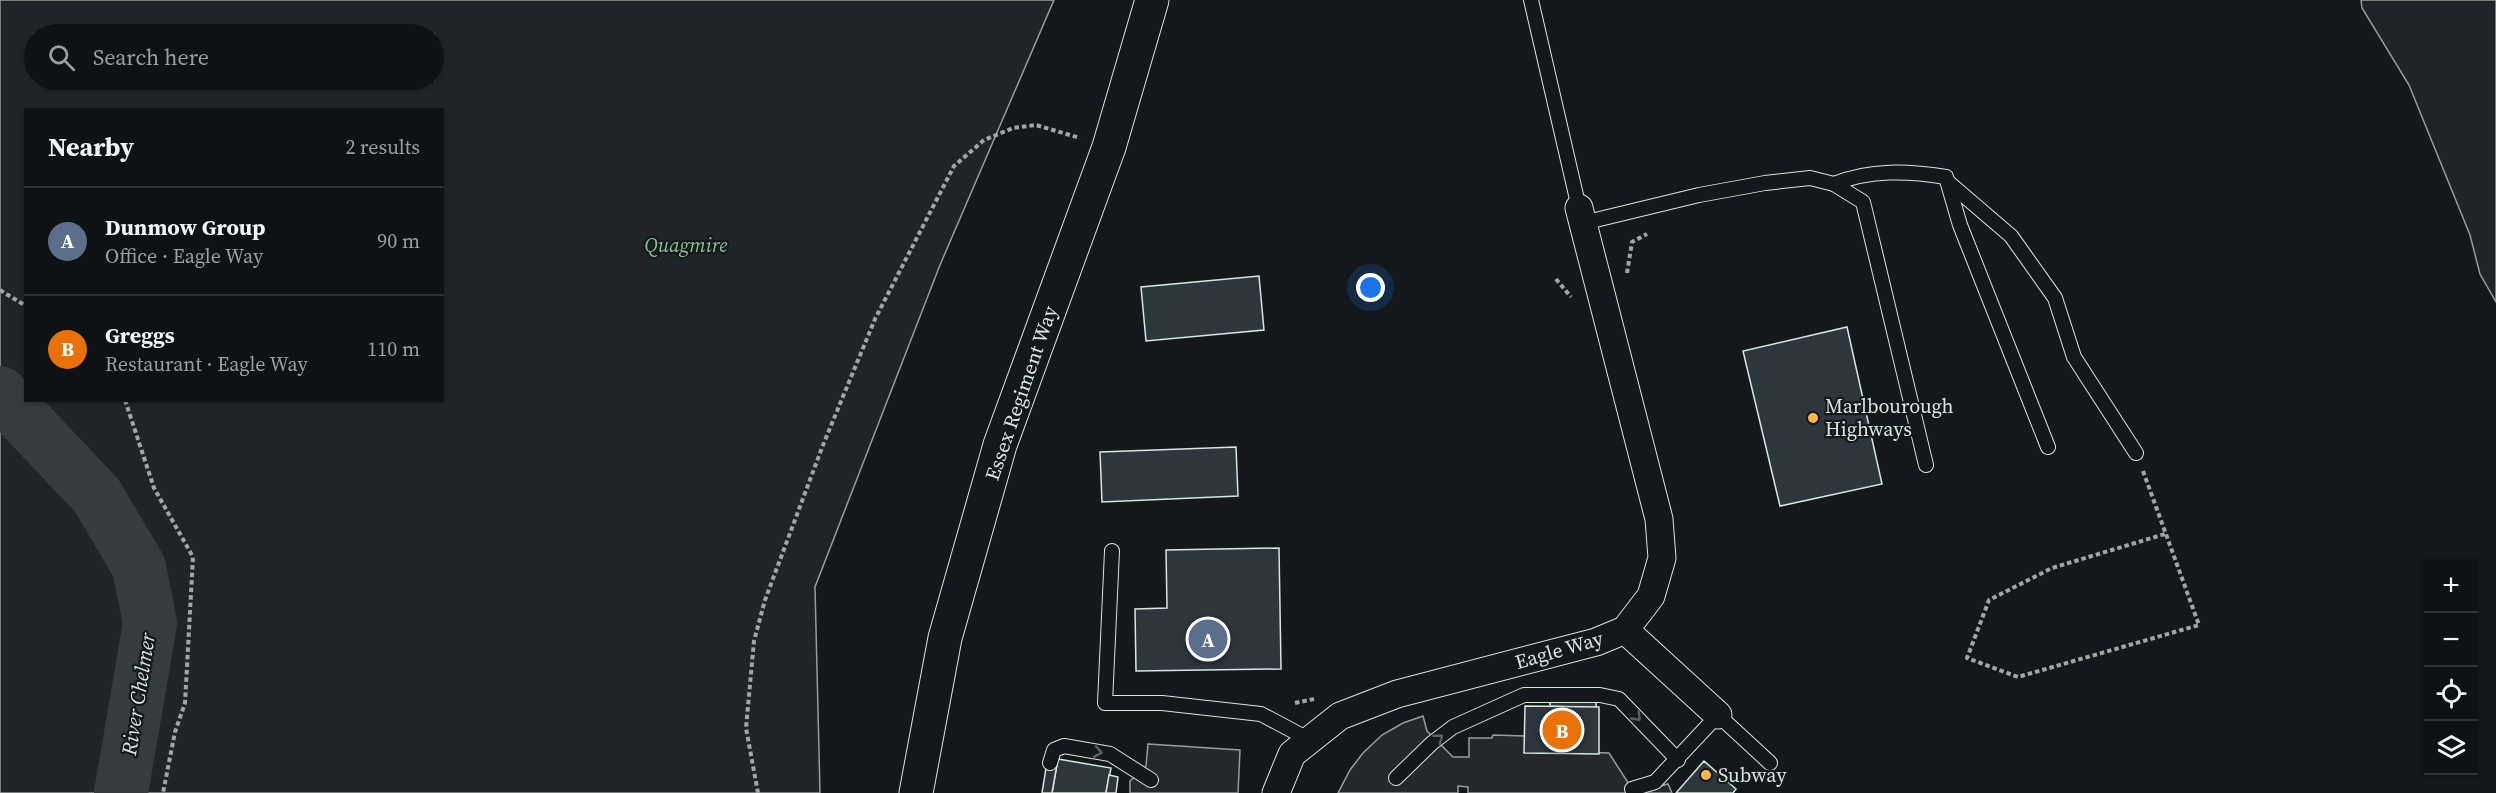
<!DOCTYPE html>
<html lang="en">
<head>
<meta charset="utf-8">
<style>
	body { margin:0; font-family:"Source Serif 4",serif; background:#181b1e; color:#f1f3f6 }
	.controls { position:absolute; right:18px; bottom:18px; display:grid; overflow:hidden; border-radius:0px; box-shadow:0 2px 4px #0004 }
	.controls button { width:54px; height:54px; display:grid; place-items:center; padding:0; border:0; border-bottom:2px solid #2f3234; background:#0f1215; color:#f1f3f6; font:30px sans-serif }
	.you { position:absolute; left:1371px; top:288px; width:21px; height:21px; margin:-15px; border:4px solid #fff; border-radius:50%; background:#1a73e8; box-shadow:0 0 0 9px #1a73e833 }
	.badge { display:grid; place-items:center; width:39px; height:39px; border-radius:50%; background:#ffb74d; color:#fff; font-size:20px; font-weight:700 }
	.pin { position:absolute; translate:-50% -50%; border:3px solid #fff; box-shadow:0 2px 6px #0006 }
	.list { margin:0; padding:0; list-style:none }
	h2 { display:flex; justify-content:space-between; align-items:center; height:78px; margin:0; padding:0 24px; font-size:26px }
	h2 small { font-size:20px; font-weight:400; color:#9b9ea0 }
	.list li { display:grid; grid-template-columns:39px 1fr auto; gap:18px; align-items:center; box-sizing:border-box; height:108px; padding:0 24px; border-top:2px solid #2f3234 }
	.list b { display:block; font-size:22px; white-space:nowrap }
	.list p { margin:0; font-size:20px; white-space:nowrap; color:#9b9ea0 }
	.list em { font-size:20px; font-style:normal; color:#9b9ea0 }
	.icon { flex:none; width:33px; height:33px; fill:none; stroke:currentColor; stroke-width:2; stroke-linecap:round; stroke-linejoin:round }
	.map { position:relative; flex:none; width:2496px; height:793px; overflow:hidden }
	.search { position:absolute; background:#0f1215; box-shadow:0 2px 4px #0004; left:24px; top:24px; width:420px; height:66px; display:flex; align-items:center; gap:15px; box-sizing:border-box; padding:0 21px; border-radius:33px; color:#9b9ea0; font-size:22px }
	.panel { position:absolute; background:#0f1215; box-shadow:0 2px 4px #0004; left:24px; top:108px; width:420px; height:294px; border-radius:0px }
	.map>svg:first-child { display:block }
</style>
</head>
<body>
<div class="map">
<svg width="2496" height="793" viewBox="0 0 2496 793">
	<rect width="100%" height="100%" fill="#14181c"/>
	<g fill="#202428" stroke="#939e99" stroke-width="1.5" fill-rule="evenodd">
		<path d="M0 0H1054L940 265 815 587 820 793H0ZM34 34H434V80H34ZM26 110H442V400H26Z"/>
		<path d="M2361 0H2496V302L2480 274 2470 235 2409 85 2362 8Z"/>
	</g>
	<g fill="#24282b" stroke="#939e99" stroke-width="1.5">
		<path d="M1423 716 1427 731 1453 757H1469V738H1492L1493 735 1529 736V750L1609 753 1632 789 1645 790 1668 784 1672 793H1468V787L1458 786V793H1338L1350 770 1363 753 1382 735 1403 723Z"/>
		<path d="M1148 744 1240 750 1238 793H1130V781L1146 766Z"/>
	</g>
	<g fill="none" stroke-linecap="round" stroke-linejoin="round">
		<path stroke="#363b3e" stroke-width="54" d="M0 393 97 496 139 567 150 623 121 793"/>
	</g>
	<g fill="#2c363c" stroke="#d8e6dc" stroke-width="1.5">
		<path d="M1259 276 1264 330 1146 341 1141 287Z"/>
		<path d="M1847 327 1882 484 1780 506 1743 351Z"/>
		<path d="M1236 447 1238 496 1102 502 1100 452Z"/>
		<path d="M1279 548 1281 669 1136 671 1135 609 1167 608 1166 550Z"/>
		<path d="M1550 698 1596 700V708L1550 706Z"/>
		<path d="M1525 706 1599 707V754L1524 753Z"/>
		<path d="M1058 759 1111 768 1106 793H1052Z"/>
		<path d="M1704 761 1736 789 1733 793H1676Z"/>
		<path d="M1047 762 1057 764 1052 793H1042Z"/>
		<path d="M1109 775 1118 777 1116 793H1106Z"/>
	</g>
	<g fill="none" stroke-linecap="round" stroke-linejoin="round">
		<g stroke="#d8e6dc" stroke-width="16">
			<g id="service">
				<path d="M1531 0 1579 208"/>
				<path d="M1948 182 2011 236 2055 298 2074 357 2136 453"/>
				<path d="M1834 184C1870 169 1909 171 1946 177L1960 225 2048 447"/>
				<path d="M1583 223 1699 195 1765 183 1810 178 1834 184 1863 202 1926 465"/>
				<path d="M1112 551 1105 703H1162L1261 714 1310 740"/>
				<path d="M1050 763 1054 750 1064 746 1110 754 1151 780"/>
				<path d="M1396 778 1432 743 1453 727 1524 695H1600L1619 699 1678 760"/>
				<path d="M1632 789 1655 782 1718 715 1770 763"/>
			</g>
		</g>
		<g stroke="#d8e6dc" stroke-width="29">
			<g id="minor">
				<path d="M1625 630 1718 715"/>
				<path d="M1276 793 1292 754 1340 716 1397 694 1596 642 1625 630 1651 596 1662 558 1659 519 1579 208"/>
			</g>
		</g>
		<g stroke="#d8e6dc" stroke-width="35">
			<path id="trunk" d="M916 793 945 638 1000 445 1109 147 1152 0"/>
		</g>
		<g stroke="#9da8a2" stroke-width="4" stroke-dasharray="4.5 3" stroke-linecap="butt">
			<path d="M1627 273 1632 242 1647 234"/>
			<path d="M1556 279 1571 297"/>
			<path d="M0 290 26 306"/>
			<path d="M125 400 154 488 193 557 185 703 175 732 163 793"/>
			<path d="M2143 471 2199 625 2018 677 1967 658 1989 600 2052 568 2165 534"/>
			<path d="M1295 703 1314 699"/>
			<path d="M758 793 746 728 754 641 765 600 823 445 875 319 954 166 984 140 1013 128 1036 125 1080 138"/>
		</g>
		<use href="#service" stroke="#14181c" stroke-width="14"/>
		<use href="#minor" stroke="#14181c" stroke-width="27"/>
		<use href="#trunk" stroke="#14181c" stroke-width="33"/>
	</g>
	<defs><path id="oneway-chevron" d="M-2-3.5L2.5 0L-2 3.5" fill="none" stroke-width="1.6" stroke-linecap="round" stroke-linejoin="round" transform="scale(1.5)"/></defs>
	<g stroke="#59605f">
		<use href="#oneway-chevron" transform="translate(1637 717) rotate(46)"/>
		<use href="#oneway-chevron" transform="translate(1439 738) rotate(-38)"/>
		<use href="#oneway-chevron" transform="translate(1098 752) rotate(10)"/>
	</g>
	<g fill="#ffb74d" stroke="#14181c" stroke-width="2">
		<circle cx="1813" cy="418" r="6"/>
		<circle cx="1706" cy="775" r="6"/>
	</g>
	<g text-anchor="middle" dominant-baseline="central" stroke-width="4.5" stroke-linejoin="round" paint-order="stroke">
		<g font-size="20" font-style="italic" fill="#8ac095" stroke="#14181c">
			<text x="686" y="245">Quagmire</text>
		</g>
		<g font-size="20" fill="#d8e6dc" stroke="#14181c">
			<text transform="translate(1021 393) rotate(-71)">Essex Regiment Way</text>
			<text transform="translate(1559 650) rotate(-16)">Eagle Way</text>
		</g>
		<g font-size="20" fill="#d8e6dc" stroke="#14181c" text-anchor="start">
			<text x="1825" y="406">Marlbourough<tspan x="1825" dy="23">Highways</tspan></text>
			<text x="1718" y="775">Subway</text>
		</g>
		<g font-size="21" font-style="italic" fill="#d8e6dc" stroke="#14181c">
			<text transform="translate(138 694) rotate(-81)">River Chelmer</text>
		</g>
	</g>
</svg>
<div class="controls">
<button>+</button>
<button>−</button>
<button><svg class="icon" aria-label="locate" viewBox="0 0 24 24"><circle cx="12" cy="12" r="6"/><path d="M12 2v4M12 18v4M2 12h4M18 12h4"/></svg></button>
<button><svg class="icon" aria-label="layers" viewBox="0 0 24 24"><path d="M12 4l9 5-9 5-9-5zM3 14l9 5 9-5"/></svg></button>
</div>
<div class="you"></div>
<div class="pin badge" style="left:1208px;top:639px;background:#5c6f8a">A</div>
<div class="pin badge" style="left:1562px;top:730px;background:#e8710a">B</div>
<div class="search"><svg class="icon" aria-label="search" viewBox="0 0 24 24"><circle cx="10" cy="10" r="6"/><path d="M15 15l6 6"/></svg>Search here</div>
<section class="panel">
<h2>Nearby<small>2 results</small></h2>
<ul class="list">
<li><span class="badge" style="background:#5c6f8a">A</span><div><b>Dunmow Group</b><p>Office · Eagle Way</p></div><em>90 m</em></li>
<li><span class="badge" style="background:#e8710a">B</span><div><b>Greggs</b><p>Restaurant · Eagle Way</p></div><em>110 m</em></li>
</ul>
</section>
</div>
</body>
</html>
